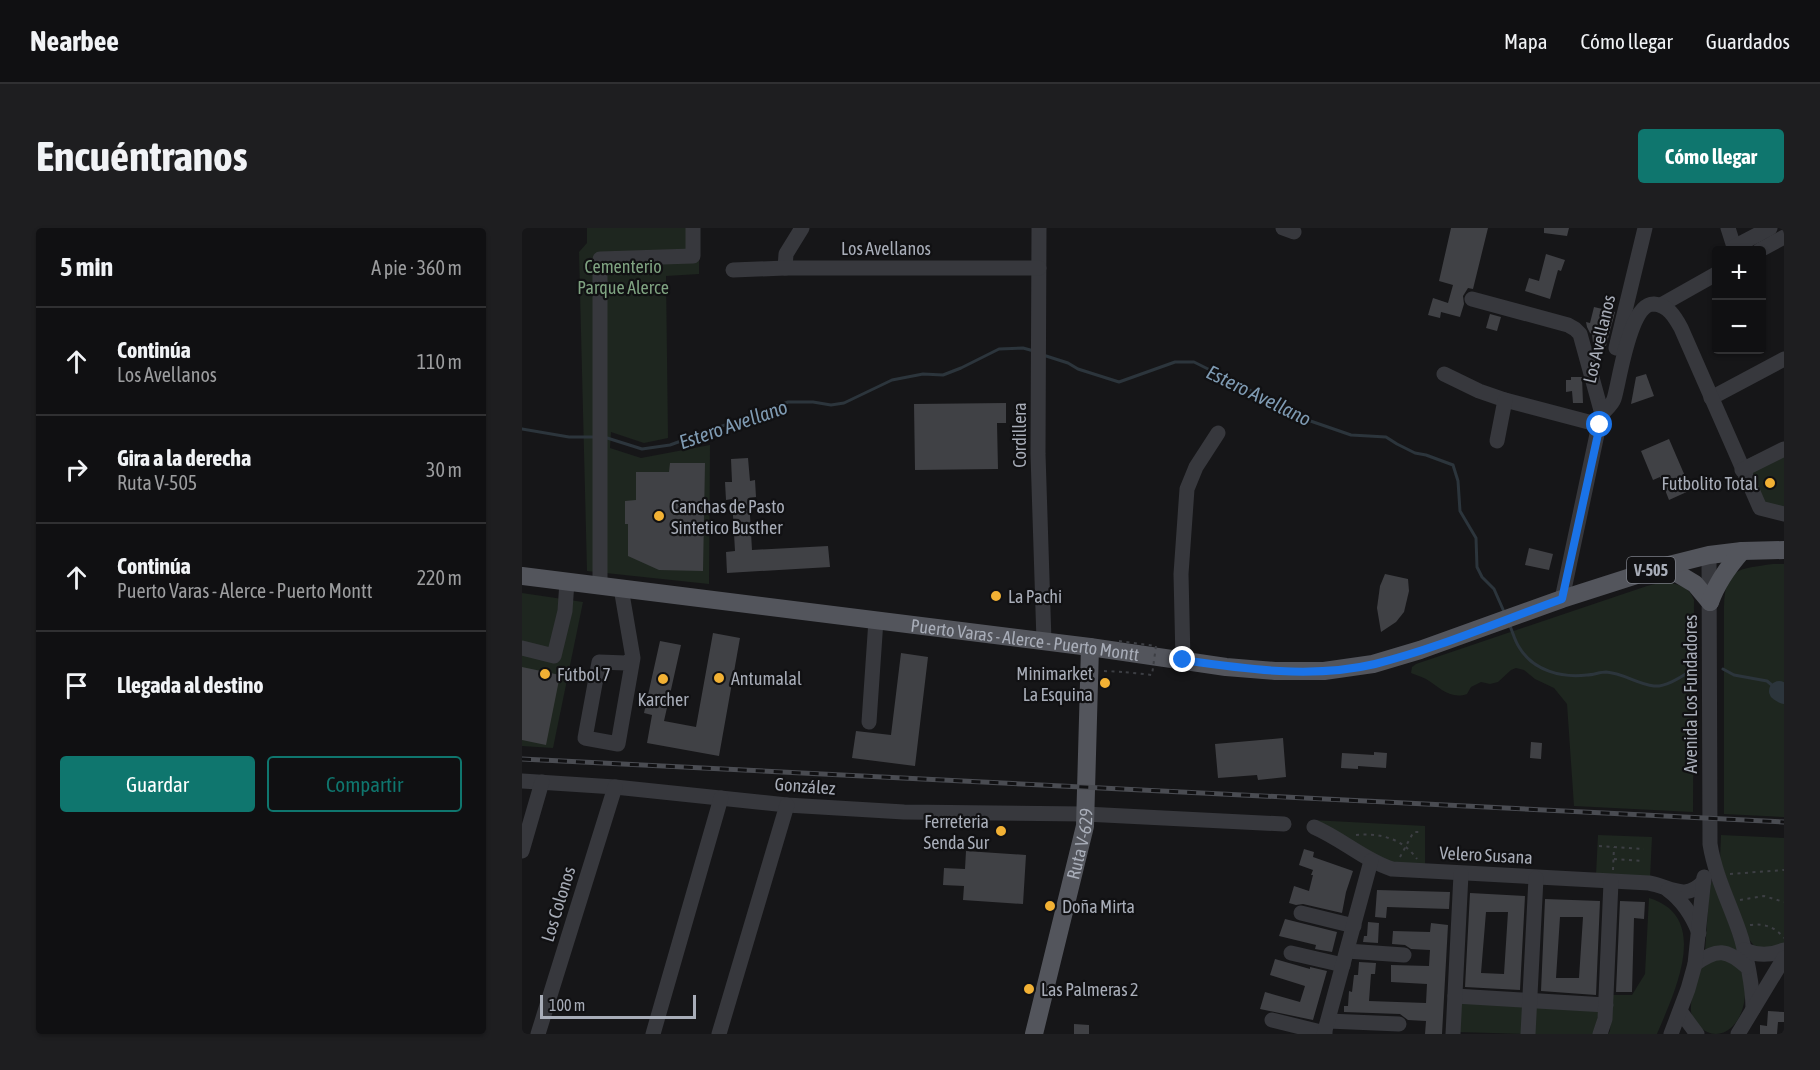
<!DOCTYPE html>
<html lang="es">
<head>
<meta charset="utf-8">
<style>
	body { margin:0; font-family:"Asap Condensed",sans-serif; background:#1e1e20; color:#f1f3f6 }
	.controls { position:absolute; right:18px; top:18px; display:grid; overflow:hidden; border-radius:6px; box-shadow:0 2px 4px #0004 }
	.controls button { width:54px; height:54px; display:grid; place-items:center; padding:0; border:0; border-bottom:2px solid #303032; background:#101012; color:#f1f3f6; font:30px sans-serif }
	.scale { position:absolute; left:18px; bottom:15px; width:156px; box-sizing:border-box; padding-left:6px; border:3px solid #a8adb8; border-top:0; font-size:16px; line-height:21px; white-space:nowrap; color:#a8adb8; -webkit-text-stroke:4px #111113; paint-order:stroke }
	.stop { position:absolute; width:18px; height:18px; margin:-14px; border:4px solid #1a73e8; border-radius:50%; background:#fff }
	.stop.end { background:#1a73e8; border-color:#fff; box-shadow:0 2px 6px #0008 }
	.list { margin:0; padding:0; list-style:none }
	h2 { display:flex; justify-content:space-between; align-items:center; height:78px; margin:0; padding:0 24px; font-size:26px }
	h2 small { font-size:20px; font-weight:400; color:#9c9d9f }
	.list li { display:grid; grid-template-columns:39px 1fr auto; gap:18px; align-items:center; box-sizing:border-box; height:108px; padding:0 24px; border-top:2px solid #303032 }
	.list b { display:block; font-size:22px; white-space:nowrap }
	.list p { margin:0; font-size:20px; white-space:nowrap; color:#9c9d9f }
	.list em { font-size:20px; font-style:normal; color:#9c9d9f }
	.actions { display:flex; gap:12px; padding:18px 24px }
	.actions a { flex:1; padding:14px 0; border:2px solid #0f766e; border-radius:6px; text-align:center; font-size:21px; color:#0f766e }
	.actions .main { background:#0f766e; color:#fff }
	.icon { flex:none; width:33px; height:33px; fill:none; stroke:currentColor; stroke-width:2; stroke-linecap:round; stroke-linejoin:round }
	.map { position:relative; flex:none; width:1262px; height:806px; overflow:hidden; border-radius:6px }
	header { display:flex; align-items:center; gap:36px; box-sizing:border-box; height:84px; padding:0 30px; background:#101012; border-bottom:2px solid #303032 }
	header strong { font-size:28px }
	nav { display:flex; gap:33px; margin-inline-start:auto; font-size:21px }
	.intro { display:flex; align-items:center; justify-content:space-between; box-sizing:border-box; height:144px; padding:0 36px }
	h1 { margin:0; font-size:42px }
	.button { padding:15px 27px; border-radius:6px; background:#0f766e; color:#fff; font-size:21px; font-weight:700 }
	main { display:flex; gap:36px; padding:0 36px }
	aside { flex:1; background:#101012; border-radius:6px; box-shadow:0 2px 4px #0004 }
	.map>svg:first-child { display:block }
</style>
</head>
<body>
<header>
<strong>Nearbee</strong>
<nav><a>Mapa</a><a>Cómo llegar</a><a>Guardados</a></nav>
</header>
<div class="intro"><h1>Encuéntranos</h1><a class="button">Cómo llegar</a></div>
<main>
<aside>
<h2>5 min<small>A pie · 360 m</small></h2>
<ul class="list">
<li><svg class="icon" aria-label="ahead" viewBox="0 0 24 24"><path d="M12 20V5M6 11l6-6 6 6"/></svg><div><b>Continúa</b><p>Los Avellanos</p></div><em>110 m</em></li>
<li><svg class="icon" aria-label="right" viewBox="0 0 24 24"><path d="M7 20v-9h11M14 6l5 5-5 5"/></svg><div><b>Gira a la derecha</b><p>Ruta V-505</p></div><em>30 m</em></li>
<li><svg class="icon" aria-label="ahead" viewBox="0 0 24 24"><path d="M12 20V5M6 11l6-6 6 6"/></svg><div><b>Continúa</b><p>Puerto Varas - Alerce - Puerto Montt</p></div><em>220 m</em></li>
<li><svg class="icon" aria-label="arrive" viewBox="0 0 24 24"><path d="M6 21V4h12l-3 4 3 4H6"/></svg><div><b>Llegada al destino</b></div></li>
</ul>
<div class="actions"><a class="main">Guardar</a><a>Compartir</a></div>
</aside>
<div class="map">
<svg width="1262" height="806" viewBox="0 0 1262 806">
	<rect width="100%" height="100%" fill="#161618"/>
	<g fill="#1e261f">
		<path d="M65 0H177V46L144 48 146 210 122 215 89 204 88 220 119 230 188 217 187 356 65 343 57 24 65 15Z"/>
		<path d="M1262 214V283L1243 279 1223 232Z"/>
		<path d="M1251 336H1262V589L1202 586V379C1203 339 1217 341 1251 336Z"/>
		<path d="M1142 354C1156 356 1167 358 1172 372L1171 584 1052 578 1045 476 1032 460 1013 451 1002 442 994 440 989 442 976 454 968 456 959 454 949 459 945 466C928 472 917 459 904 451 900 449 894 447 889 445L890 439 894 436 1125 358Z"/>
		<path d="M0 365 61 374 31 520 0 518Z"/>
		<path d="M790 592 903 598V639L863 634 806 599Z"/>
		<path d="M1076 607 1130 609 1128 650 1074 647Z"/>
		<path d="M1199 607 1262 610V717L1256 720 1233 719 1226 710 1198 632Z"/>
		<path d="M1188 654 1193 655 1216 723H1183Z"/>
		<path d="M1127 670C1190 689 1152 765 1135 806H1086L1088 803 1090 767H1110L1123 746Z"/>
		<path d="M1203 731C1208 735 1215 737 1218 742 1230 760 1221 805 1194 806 1188 806 1182 803 1178 799 1172 793 1168 787 1169 778 1169 766 1176 751 1180 738L1192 732Z"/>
		<path d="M939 774 1000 776 1004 806 936 804Z"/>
		<path d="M1017 777 1077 780 1074 806H1010L1011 781Z"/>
	</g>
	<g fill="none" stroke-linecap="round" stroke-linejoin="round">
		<g stroke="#2c353c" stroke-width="3">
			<path d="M521 127 546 135 556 141 597 154 653 134H672L724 160 774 188 829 207 864 209 875 216 893 225 904 227 931 237 936 253 938 283 954 310 955 339 960 349 972 361 983 386"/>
			<path d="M0 201 47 209H73"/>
			<path d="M82 209 120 221 148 217 266 174H291L309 177 322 175 370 152 401 146 421 147 439 140 477 121 501 120 512 123"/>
			<path d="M988 398C991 405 993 413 997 419 1011 443 1040 450 1065 447 1071 447 1078 444 1084 444 1101 445 1115 456 1132 458 1145 459 1160 448 1170 442"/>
			<path d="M1201 441 1212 447 1245 453 1257 463"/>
		</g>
		<path stroke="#2c353c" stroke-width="20" d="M1257 463 1262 466"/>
	</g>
	<g fill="#404145" fill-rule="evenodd">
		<path d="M929 0H966L951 61 946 60 941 68 942 76 938 89 919 84 918 90 906 87 911 70 926 75 931 57 917 53Z"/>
		<path d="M1022 0H1047L1045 8 1022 5Z"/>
		<path d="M1024 26 1043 32 1039 43 1036 42 1028 71 1003 63 1007 50 1017 53Z"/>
		<path d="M1072 79 1093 84 1084 118 1071 115 1070 106 1068 105 1065 99 1064 94 1068 95Z"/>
		<path d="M968 86 979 89 975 103 964 100Z"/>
		<path d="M1124 146 1132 168 1109 176 1114 149Z"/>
		<path d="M1049 149H1060L1061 175H1051L1050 163 1044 164V152H1049Z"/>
		<path d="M484 175V195H475L476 241 393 242 392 176Z"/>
		<path d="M1147 211 1169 262 1147 272 1138 249 1131 252 1119 223Z"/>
		<path d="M226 230 228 253 233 252 234 269 227 270 230 322 306 318 308 339 205 345 204 324 213 323 210 271 204 272 203 254H210L209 231Z"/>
		<path d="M148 235H183L181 343 137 342 106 328V296H103V273L114 272V244H147Z"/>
		<path d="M1007 320 1031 326 1027 342 1003 337Z"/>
		<path d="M863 346 886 351 887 363 882 384 874 394 859 404 855 380 858 358Z"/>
		<path d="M191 405 218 410 197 528 125 515 130 487 122 485 138 413 159 417 142 493 174 499Z"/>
		<path d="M379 425 406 429 393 538 330 530 334 503 369 507Z"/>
		<path d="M0 439 38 447 24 517 0 512Z"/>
		<path d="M761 510 764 549 736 552 735 547 696 550 693 516Z"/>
		<path d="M1009 514 1020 515 1019 531 1008 530Z"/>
		<path d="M852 524 865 525 864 540 836 538V541L819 540 820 525 852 527Z"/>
		<path d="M782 621 792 624 791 629 831 643 824 664 820 685 781 676 774 677 767 675 772 658 787 663 791 647H789L791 642 777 637Z"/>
		<path d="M444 623 504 627 501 676 441 672 442 658 421 657 422 640 443 641Z"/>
		<path d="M855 662 928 664 927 681 865 679 864 690 853 689Z"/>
		<path d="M948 665 1003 668 998 762 943 759ZM964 684H986L982 746 959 745Z"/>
		<path d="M1023 671 1078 673 1074 767 1019 763ZM1038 689H1061L1057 750H1034Z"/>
		<path d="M1098 673 1123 674 1122 691 1112 690 1110 764H1094Z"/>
		<path d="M763 691 815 704 810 724 793 721 794 717 757 708Z"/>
		<path d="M846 694 857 695 856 715 841 714 842 708H845Z"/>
		<path d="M909 695 926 697 920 806H903L904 793 886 792 878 786 822 784V778H826L827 763 830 764 832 747H836L837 734 854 735 853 746H849L847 773 904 775 905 756 869 754V737L907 738 908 722 889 721 883 717 870 716 871 703 908 704Z"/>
		<path d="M753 731 788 741V739L805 743 791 792 738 781 743 764 778 774 783 758 748 747Z"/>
		<path d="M1246 783 1262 784V794H1256L1255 806H1238V797L1245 798Z"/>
		<path d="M552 796 567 797V806H552Z"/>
	</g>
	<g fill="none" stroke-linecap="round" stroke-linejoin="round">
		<g stroke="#3d3f44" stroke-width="2" stroke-dasharray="3 4.5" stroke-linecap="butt">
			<path d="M582 443 602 444"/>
			<path d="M834 607C858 605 880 610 895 631"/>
			<path d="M1077 618 1122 621"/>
			<path d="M878 629 891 605 892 604H899"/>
			<path d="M1092 631 1121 633"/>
			<path d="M1091 642 1092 619"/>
			<path d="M1208 646 1262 642"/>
			<path d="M1218 672 1242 668 1262 674"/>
			<path d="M1228 697C1242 695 1253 699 1262 710"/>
		</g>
		<g stroke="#37383d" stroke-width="15">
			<path d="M517 0 516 226 522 413"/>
			<path d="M761 0 772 4"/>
			<path d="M1206 0 1213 22"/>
			<path d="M1212 19 1248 0"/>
			<path d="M1238 22 1262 9"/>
			<path d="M263 40 264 26 280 0"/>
			<path d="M211 42 263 40H517"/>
			<path d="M950 71 1046 97 1053 101 1058 106 1080 186"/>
			<path d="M1139 77 1194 46"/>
			<path d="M1094 120 1123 0"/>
			<path d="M922 146 957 163 983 172 1078 197"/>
			<path d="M1189 170 1262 131"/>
			<path d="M1080 186C1084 181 1090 177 1092 171 1098 152 1107 75 1132 76 1146 77 1153 89 1159 100L1238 280 1262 286"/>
			<path d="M975 213 983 172"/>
			<path d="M1220 242 1262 221"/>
			<path d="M1187 327 1188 616C1193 647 1207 674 1217 703 1224 723 1231 760 1231 781"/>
			<path d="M78 358V31L171 28V0"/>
			<path d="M99 360 111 430 96 516 63 510 77 434 104 435 111 430"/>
			<path d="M1040 371 1081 178"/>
			<path d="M0 420 32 428 43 383 45 353"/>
			<path d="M661 432 659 346 665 261 674 239 696 205"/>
			<path d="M347 494 354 392"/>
			<path d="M0 553 93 559 265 577 382 584 563 586 762 596"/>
			<path d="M792 599C820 611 842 632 870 641L1127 655C1149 659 1163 674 1182 653"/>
			<path d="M0 623 20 554"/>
			<path d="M1146 662C1161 673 1170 687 1177 705"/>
			<path d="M779 685 832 698"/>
			<path d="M1222 722C1236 728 1248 728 1262 722"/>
			<path d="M825 723 882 727"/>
			<path d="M769 725 821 737"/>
			<path d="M1173 736C1195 720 1205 721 1225 739"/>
			<path d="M933 768 1084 777"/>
			<path d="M1158 783 1175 806"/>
			<path d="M750 792 803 805"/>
			<path d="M806 793 877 796"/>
			<path d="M16 806 93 559"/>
			<path d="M131 806 199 570"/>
			<path d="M197 806 265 577"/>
			<path d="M802 806 849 633"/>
			<path d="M931 806 939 646"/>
			<path d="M1006 806 1014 650"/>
			<path d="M1078 806 1083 791 1089 654"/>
			<path d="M1149 806 1166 761 1173 736 1182 649"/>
			<path d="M1216 806 1262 730"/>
		</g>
		<g stroke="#53555c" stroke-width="18">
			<path d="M1143 338 1173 356 1188 374"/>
			<path id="s1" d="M0 348 568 419 704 439 753 443H802L851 436 898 422 1040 371 1143 338 1187 327 1220 323 1262 322"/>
			<path d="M1188 374C1195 354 1206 339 1220 323"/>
			<path id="s2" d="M512 806 563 598 568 419"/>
		</g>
		<g stroke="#4a4c52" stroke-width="5">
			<path id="rail" d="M0 531 1262 594"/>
		</g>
		<use href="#rail" stroke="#111113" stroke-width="3" stroke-dasharray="9" stroke-linecap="butt"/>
		<path stroke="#3d3f44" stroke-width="2" stroke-dasharray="3 4.5" stroke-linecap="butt" d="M597 413 634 418 630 447 602 444"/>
	</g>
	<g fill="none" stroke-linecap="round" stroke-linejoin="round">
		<path stroke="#1a73e8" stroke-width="8" d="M661 432C723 441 790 451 853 436 917 420 978 393 1040 371L1078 197"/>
	</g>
	<g fill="#f2b134" stroke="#111113" stroke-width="2">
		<circle cx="1248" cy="255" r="6"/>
		<circle cx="137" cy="288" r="6"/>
		<circle cx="474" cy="368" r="6"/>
		<circle cx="23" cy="446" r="6"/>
		<circle cx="197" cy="450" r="6"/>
		<circle cx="141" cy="451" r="6"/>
		<circle cx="583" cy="455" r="6"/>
		<circle cx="479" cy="603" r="6"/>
		<circle cx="528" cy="678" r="6"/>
		<circle cx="507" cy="761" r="6"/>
	</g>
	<g text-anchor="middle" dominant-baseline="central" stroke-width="4.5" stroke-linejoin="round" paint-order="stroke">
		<rect fill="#111113" stroke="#7b7e86" stroke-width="1.5" x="1105" y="329" width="48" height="26" rx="4.5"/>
		<g font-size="16" font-weight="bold" fill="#a8adb8">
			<text x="1129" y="342">V-505</text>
		</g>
		<g font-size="18" fill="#a8adb8" stroke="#111113">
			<text x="364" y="20">Los Avellanos</text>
			<text transform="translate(1077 111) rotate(-77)">Los Avellanos</text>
			<text transform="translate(497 207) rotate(-90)">Cordillera</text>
			<text stroke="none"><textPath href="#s1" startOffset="507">Puerto Varas - Alerce - Puerto Montt</textPath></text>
			<text transform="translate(1168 466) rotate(-90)">Avenida Los Fundadores</text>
			<text transform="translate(283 558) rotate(4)">González</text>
			<text stroke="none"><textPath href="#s2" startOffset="196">Ruta V-629</textPath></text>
			<text transform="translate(964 627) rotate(3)">Velero Susana</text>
			<text transform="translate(36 676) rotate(-73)">Los Colonos</text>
		</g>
		<g font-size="18" fill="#7fa381" stroke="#111113">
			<text x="101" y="38">Cementerio<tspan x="101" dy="21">Parque Alerce</tspan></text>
		</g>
		<g font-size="18" fill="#a8adb8" stroke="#111113" text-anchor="start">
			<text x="1236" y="255" text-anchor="end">Futbolito Total</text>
			<text x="149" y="278">Canchas de Pasto<tspan x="149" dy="21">Sintetico Busther</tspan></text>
			<text x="486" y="368">La Pachi</text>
			<text x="571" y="445" text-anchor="end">Minimarket<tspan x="571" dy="21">La Esquina</tspan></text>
			<text x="35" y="446">Fútbol 7</text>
			<text x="209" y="450">Antumalal</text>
			<text x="141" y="471" text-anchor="middle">Karcher</text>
			<text x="467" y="593" text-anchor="end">Ferreteria<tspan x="467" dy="21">Senda Sur</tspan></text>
			<text x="540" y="678">Doña Mirta</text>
			<text x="519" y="761">Las Palmeras 2</text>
		</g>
		<g font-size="20" font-style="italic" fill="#7f9bb3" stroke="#111113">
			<text transform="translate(737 167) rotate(26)">Estero Avellano</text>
			<text transform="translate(211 196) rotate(-19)">Estero Avellano</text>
		</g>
	</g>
</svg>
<div class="controls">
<button>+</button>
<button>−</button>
</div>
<div class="scale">100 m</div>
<div class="stop" style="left:1078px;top:197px"></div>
<div class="stop end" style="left:661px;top:432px"></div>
</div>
</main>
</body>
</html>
